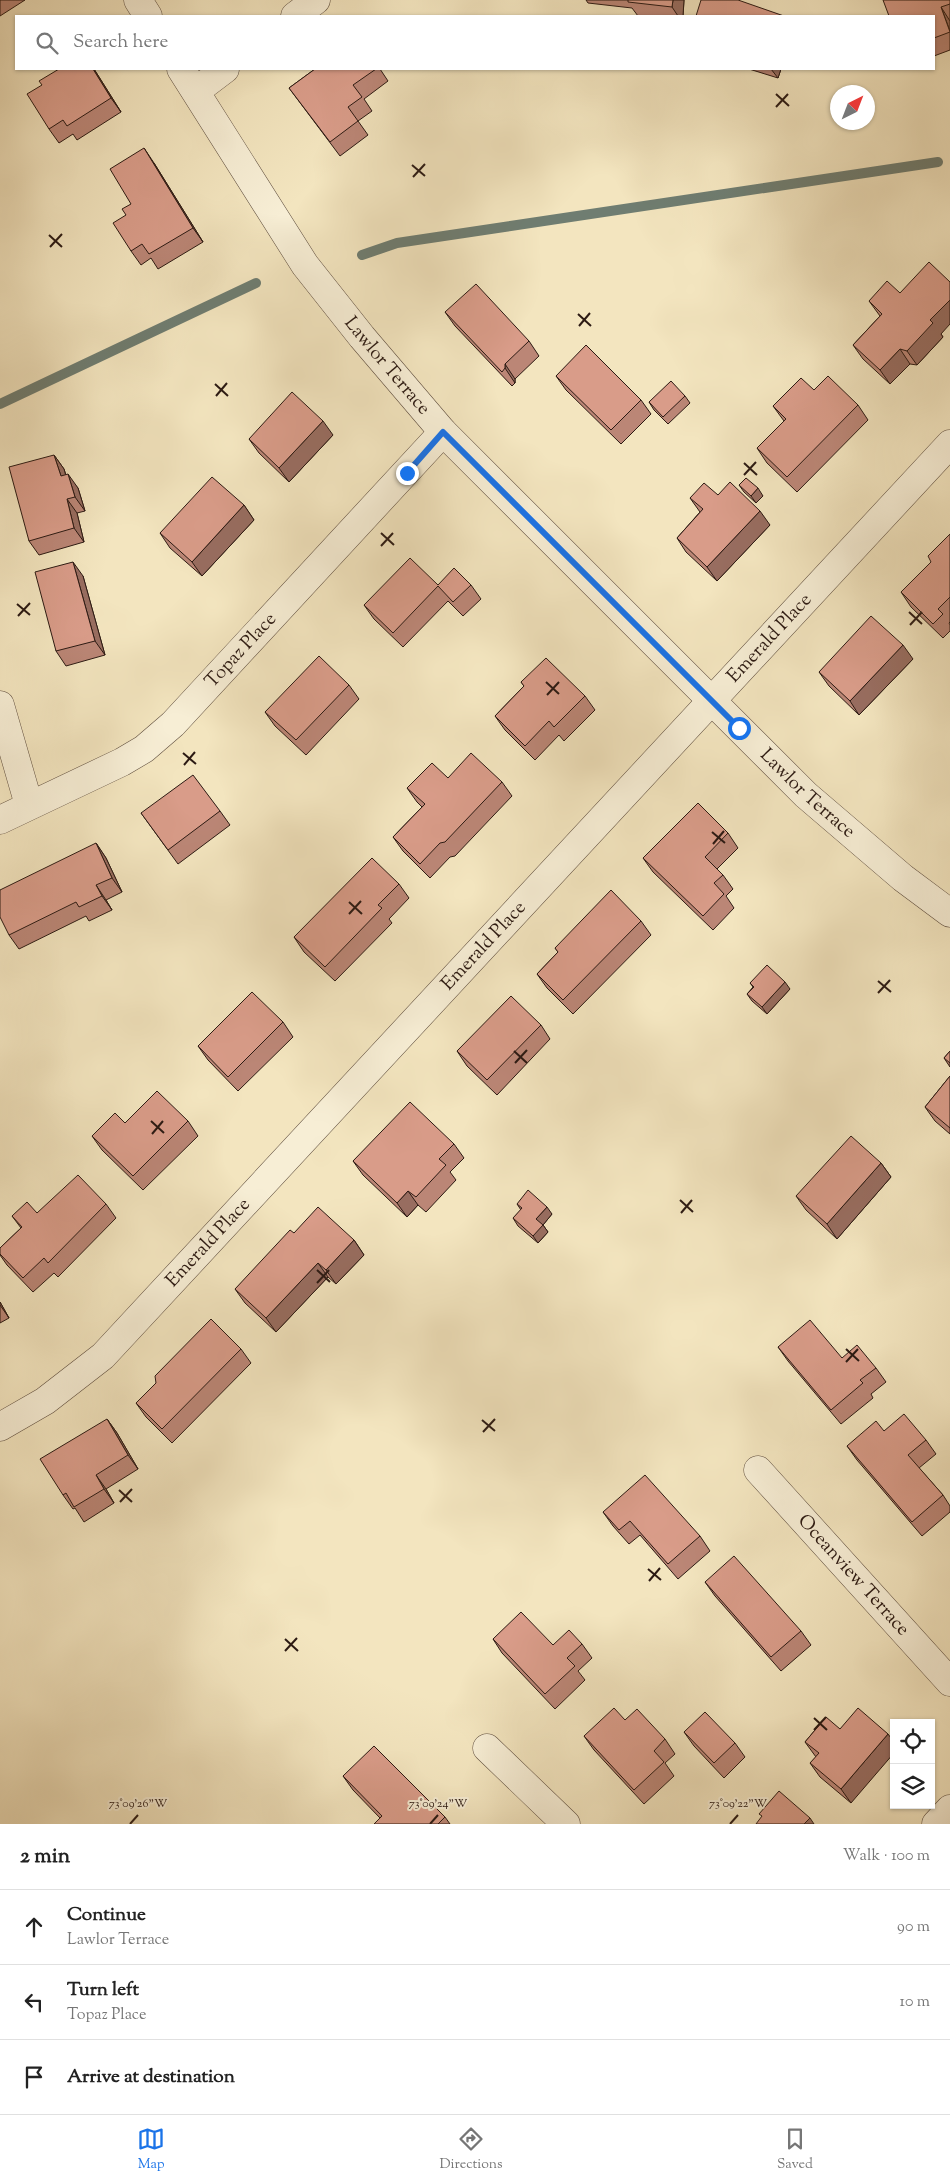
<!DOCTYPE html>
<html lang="en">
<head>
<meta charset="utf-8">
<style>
	body { margin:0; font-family:"Sorts Mill Goudy",serif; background:#f2f2f2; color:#222 }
	.controls { position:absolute; right:15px; bottom:15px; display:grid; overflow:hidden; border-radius:0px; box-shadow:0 1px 4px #0004 }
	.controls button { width:45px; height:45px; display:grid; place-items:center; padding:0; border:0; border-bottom:1px solid #e0e0e0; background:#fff; color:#222; font:25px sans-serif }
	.compass { position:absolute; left:830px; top:85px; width:45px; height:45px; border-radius:50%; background:#fff; box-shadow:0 1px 4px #0004; rotate:42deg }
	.stop { position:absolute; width:15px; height:15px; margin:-11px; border:4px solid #1a73e8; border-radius:50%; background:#fff }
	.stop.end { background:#1a73e8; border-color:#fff; box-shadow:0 1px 5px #0008 }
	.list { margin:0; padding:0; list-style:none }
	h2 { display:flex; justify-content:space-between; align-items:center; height:65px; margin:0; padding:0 20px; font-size:21px }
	h2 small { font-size:16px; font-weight:400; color:#767676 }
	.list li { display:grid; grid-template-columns:32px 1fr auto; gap:15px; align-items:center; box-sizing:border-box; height:75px; padding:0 20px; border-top:1px solid #e0e0e0 }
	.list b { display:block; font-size:19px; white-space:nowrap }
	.list p { margin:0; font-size:16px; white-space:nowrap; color:#767676 }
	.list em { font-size:16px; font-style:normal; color:#767676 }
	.icon { flex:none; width:28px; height:28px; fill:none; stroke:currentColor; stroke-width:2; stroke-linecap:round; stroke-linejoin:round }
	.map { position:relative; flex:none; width:950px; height:1824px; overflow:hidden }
	.search { position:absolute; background:#fff; box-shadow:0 1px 4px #0004; left:15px; right:15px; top:15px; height:55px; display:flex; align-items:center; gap:12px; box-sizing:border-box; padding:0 18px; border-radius:0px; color:#767676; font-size:19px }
	.sheet { height:290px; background:#fff }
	nav { display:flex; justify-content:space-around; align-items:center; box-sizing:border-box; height:70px; border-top:1px solid #e0e0e0; background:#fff; font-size:14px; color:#767676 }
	nav a { display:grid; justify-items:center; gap:2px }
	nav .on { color:#1a73e8 }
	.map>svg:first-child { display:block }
</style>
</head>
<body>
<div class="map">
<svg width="950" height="1824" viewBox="0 0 950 1824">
	<rect width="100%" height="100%" fill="#f3e5bf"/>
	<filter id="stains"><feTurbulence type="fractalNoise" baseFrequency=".004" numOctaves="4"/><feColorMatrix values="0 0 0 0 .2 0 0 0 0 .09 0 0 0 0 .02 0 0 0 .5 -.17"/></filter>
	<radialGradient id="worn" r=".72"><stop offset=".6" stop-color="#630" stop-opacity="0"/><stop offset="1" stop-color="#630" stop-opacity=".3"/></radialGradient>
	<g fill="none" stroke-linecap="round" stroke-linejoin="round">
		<g stroke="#6f7d71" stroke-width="10">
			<path d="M362 255 397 243 938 162"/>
			<path d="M0 404 256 283"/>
		</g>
		<g stroke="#5e4d3e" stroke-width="29">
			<g id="minor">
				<path d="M138 0 148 16"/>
				<path d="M295 16 316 0"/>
				<path id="s1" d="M181 69 305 265 362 337 443 432 806 795 903 878 950 913"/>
				<path d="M196 91 225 69"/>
				<path d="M0 705 29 805"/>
				<path id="s2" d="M0 820 122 762 144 749 173 724 443 432"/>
				<path id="s3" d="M0 1427 45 1401 103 1356 950 444"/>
				<path id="s4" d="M758 1470 950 1682"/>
				<path d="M487 1748 566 1824"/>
				<path d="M936 1824 950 1809"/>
			</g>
		</g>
		<use href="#minor" stroke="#f7eed5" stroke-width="28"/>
	</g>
	<g fill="#bb8676" stroke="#2c1a13">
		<path d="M0 0H25L0 16Z"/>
		<path d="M586 0H684L683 16H638L632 8 588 3Z"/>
		<path d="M950 0V50L934 56V16H889Z"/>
		<path d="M94 69 121 112 77 140 73 134 59 143 49 129Z"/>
		<path d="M315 69H380L388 81 364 99 372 111 358 121 368 135 340 156 289 88Z"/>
		<path d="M749 69H781L778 78Z"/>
		<path d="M154 163 203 242 158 269 151 258 141 265 131 251 126 215Z"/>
		<path d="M869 301 941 334 943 337 917 365 910 364 890 384 863 359 853 345 880 316Z"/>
		<path d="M445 312 529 341 539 356 515 379V383L512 386 455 326Z"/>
		<path d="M556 376 641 400 651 414 621 444 566 390Z"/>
		<path d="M814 390 858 405 868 420 797 492 767 463 757 448 784 421 773 406Z"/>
		<path d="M685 396 690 403 668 424 654 410 649 402Z"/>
		<path d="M333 435 289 482 259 453 249 439Z"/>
		<path d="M54 455 64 469 66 475 78 488 85 511 77 513 84 542 39 555 29 541Z"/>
		<path d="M739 485 763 496 756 503 744 492Z"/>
		<path d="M718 495 770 525 717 581 686 552 677 538 700 512 690 498Z"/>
		<path d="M244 505 254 520 202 576 170 548 160 533Z"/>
		<path d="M950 534V622L949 623 950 625V631L943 638 911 607 901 592 931 562Z"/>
		<path d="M83 576 105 655 66 666 56 651Z"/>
		<path d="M438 585H471L481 599 463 616 448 601 403 647 374 619 364 605Z"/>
		<path d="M913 659 859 715 829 686 819 672Z"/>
		<path d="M521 682 585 696 595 710 564 741 559 735 535 760 505 730 495 716 524 686Z"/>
		<path d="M349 685 359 699 306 755 275 726 265 712Z"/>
		<path d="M448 778 502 782 512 796 455 856 450 857 430 878 403 851 393 837 422 807 417 802 407 788Z"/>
		<path d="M220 811 230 825 178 864 141 813Z"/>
		<path d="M728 833 738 848 717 869 723 875 733 889 726 896 734 908 713 930 653 872 643 858Z"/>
		<path d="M96 843 106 858 122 892 106 900 112 910 89 921 86 916 19 949 9 935Z"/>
		<path d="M399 884 409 898 389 919 392 923 335 981 304 952 294 937Z"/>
		<path d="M641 921 651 935 573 1014 547 988 537 974 558 952 555 948Z"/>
		<path d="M750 983 790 989 767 1014 752 1001 747 994 753 987Z"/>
		<path d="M283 1022 293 1037 238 1091 208 1060 198 1046Z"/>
		<path d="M541 1025 550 1039 497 1095 467 1066 457 1051Z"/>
		<path d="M950 1051V1067L944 1058Z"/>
		<path d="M950 1076V1134L935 1121 925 1107Z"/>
		<path d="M188 1121 198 1136 143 1190 102 1150 92 1136 125 1123Z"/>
		<path d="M454 1144 464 1158 450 1172 456 1180 426 1212 418 1205 407 1217 363 1175 353 1161Z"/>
		<path d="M881 1163 891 1177 837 1239 806 1210 796 1196Z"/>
		<path d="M106 1204 116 1218 58 1277 54 1273 33 1292 7 1265 0 1255V1248L21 1228 12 1216Z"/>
		<path d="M517 1204 552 1214 543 1225 548 1232 538 1243 518 1226 513 1218 521 1210Z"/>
		<path d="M294 1233 354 1240 364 1255 336 1284 328 1277 276 1332 245 1303 235 1289Z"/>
		<path d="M0 1302 9 1318 0 1323Z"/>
		<path d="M778 1347 842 1358 876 1368 886 1382 871 1394 873 1398 841 1424 788 1361Z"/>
		<path d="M241 1349 251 1363 172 1443 146 1417 136 1403Z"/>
		<path d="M107 1419 117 1433 138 1469 106 1489 114 1503 84 1522 75 1508 73 1509 63 1495Z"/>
		<path d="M884 1431 926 1440 936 1454 919 1468 943 1495 950 1506V1512L922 1536 857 1460 847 1446Z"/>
		<path d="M603 1512 700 1536 710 1551 678 1579 640 1535 629 1544 613 1526Z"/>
		<path d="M705 1582 801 1631 811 1645 781 1671 715 1596Z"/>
		<path d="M493 1639 553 1645 582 1644 592 1658 578 1671 585 1680 555 1709 502 1653Z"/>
		<path d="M826 1717 851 1803 820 1777 810 1763 816 1757 805 1742Z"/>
		<path d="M625 1720 665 1739 675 1754 665 1763 674 1776 644 1804 594 1750 584 1736Z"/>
		<path d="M684 1732 735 1743 745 1757 724 1778 694 1746Z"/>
		<path d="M343 1776 445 1817 450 1824H374L380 1818 353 1790Z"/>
	</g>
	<g fill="#986d60" stroke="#2c1a13">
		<path d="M673 0H684L683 16H678L672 7Z"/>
		<path d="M941 7 950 21V31Z"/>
		<path d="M93 69H94L121 112 111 98Z"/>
		<path d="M771 69H781L778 78Z"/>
		<path d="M144 148 154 163 203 242 193 228Z"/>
		<path d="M950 300V324L941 334 943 337 917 365 907 351 930 320Z"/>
		<path d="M900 349 910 364 890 384 880 370Z"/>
		<path d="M505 364 515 379V383L505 368Z"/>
		<path d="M323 421 333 435 289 482 279 468Z"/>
		<path d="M54 455 64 469 70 491 61 476Z"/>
		<path d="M68 474 78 488 85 511 75 497Z"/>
		<path d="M758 488 763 496 756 503 751 496Z"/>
		<path d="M67 499 77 513 84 542 74 528Z"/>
		<path d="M244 505 254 520 202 576 192 562Z"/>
		<path d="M760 511 770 525 717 581 707 567Z"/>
		<path d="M73 562 83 576 105 655 95 641Z"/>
		<path d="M903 645 913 659 859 715 850 701Z"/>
		<path d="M96 843 106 858 122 892 112 878Z"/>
		<path d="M96 885 106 900 112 910 102 896Z"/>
		<path d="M785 982 790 989 767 1014 762 1007Z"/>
		<path d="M881 1163 891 1177 837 1239 827 1224Z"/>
		<path d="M408 1191 418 1205 407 1217 397 1203Z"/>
		<path d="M547 1207 552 1214 543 1225 548 1232 538 1243 533 1236 536 1219Z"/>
		<path d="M354 1240 364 1255 336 1284 326 1270Z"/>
		<path d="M318 1263 328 1277 276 1332 266 1318Z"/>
		<path d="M0 1302 9 1318 0 1305Z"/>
		<path d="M107 1419 117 1433 138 1469 128 1455Z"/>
		<path d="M96 1475 106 1489 114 1503 104 1489Z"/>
		<path d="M888 1734 894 1742V1753L851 1803 841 1789Z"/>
		<path d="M810 1818 814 1824H804Z"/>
	</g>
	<g fill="#d99c89" stroke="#2c1a13">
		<path d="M628 0H673L672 7 628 2Z"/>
		<path d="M701 0H738L784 16H696Z"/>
		<path d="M883 0H950V4L941 7 950 32 934 38V16H889Z"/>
		<path d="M59 69H93L111 98 67 126 63 120 49 129 27 94 42 85 39 81Z"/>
		<path d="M315 69H376L353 85 362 97 348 107 358 121 330 142 289 88Z"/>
		<path d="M144 148 193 228 149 254 142 244 131 251 113 223 126 215 122 209 131 204 110 169Z"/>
		<path d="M929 262 950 282V300L930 320 933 323 907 351 900 349 880 370 853 345 882 314 869 301 887 281 900 293Z"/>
		<path d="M476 284 529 341 505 364V368L502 372 445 312Z"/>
		<path d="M586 345 641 400 611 430 556 376Z"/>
		<path d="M828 376 858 405 787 477 757 448 786 419 773 406 801 378 814 390Z"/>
		<path d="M671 381 685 396 663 417 649 402Z"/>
		<path d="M292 392 323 421 279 468 249 439Z"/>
		<path d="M54 455 61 476 68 474 75 497 67 499 74 528 29 541 9 467Z"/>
		<path d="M212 477 244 505 192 562 160 533Z"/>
		<path d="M746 478 758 488 751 496 739 485Z"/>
		<path d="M730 482 760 511 707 567 677 538 703 509 690 498 704 483 718 495Z"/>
		<path d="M950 534V597L938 609 943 614 933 624 901 592 931 562 928 556Z"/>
		<path d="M410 558 438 585 454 568 471 585 453 602 438 586 393 633 364 605Z"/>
		<path d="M73 562 95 641 56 651 35 572Z"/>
		<path d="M871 616 903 645 850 701 819 672Z"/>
		<path d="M319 656 349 685 296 740 265 712Z"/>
		<path d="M546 658 585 696 554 727 549 721 525 746 495 716 524 686 521 682Z"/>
		<path d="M471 753 502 782 445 842 440 843 420 864 393 837 425 804 407 788 432 763 448 778Z"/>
		<path d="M193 775 220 811 168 850 141 813Z"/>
		<path d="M698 803 728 833 705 857 723 875 714 883 724 894 703 916 643 858Z"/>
		<path d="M96 843 112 878 96 885 102 896 79 907 76 902 9 935 0 917V890Z"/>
		<path d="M372 858 399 884 378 905 382 908 325 967 294 937Z"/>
		<path d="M611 890 641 921 563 1000 537 974 558 952 555 948Z"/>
		<path d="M767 965 785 982 762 1007 747 994 754 987 750 983Z"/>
		<path d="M252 992 283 1022 228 1077 198 1046Z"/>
		<path d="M511 996 541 1025 487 1080 457 1051Z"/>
		<path d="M950 1051V1063L944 1058Z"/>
		<path d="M950 1076V1128L925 1107Z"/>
		<path d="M157 1091 188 1121 133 1176 92 1136 115 1113 125 1123Z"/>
		<path d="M410 1102 454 1144 439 1159 446 1165 416 1197 408 1191 397 1203 353 1161Z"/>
		<path d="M851 1136 881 1163 827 1224 796 1196Z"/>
		<path d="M78 1175 106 1204 48 1263 44 1258 23 1278 0 1254V1248L22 1227 12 1216 27 1202 37 1213Z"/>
		<path d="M528 1190 547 1207 536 1219 543 1225 533 1236 513 1218 522 1208 517 1204Z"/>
		<path d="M318 1207 354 1240 326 1270 318 1263 266 1318 235 1289 290 1230 294 1233Z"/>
		<path d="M211 1319 241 1349 162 1429 136 1403 156 1383 155 1376Z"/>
		<path d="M810 1320 842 1358 857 1345 876 1368 860 1380 863 1383 831 1410 778 1347Z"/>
		<path d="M904 1414 926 1440 908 1455 943 1495 912 1522 847 1446 876 1421 884 1431Z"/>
		<path d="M107 1419 128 1455 96 1475 104 1489 74 1507 66 1493 63 1495 40 1459Z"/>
		<path d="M645 1475 700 1536 668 1564 630 1521 619 1530 603 1512Z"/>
		<path d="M734 1556 801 1631 771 1657 705 1582Z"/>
		<path d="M521 1612 553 1645 569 1630 582 1644 567 1658 575 1666 545 1694 493 1639Z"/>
		<path d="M614 1708 625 1720 637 1709 665 1739 654 1751 664 1762 634 1790 584 1736Z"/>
		<path d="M858 1708 888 1734 841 1789 810 1763 819 1753 805 1742 826 1717 840 1729Z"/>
		<path d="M705 1712 735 1743 714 1763 684 1732Z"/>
		<path d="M374 1746 445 1817 438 1824H374L382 1816 343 1776Z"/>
		<path d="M779 1791 810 1818 804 1824H756L762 1816 759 1814Z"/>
	</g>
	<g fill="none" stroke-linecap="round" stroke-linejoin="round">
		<path stroke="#1a73e8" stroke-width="6" d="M407 473 443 432 739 728"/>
	</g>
	<path fill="none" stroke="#2c1a13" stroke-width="2" d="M776 94 789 106M776 107 788 94M412 165 425 176M413 177 425 164M49 235 62 247M50 247 62 234M578 314 591 326M579 326 590 313M215 384 228 396M216 396 227 383M744 463 757 475M744 475 756 462M381 533 394 545M381 546 393 533M17 604 30 615M909 612 922 624M18 616 30 603M910 625 922 612M546 682 559 694M547 695 559 682M183 753 196 764M184 765 195 752M712 832 725 843M713 844 724 831M349 902 362 914M349 914 361 901M878 981 891 992M878 993 890 980M514 1051 527 1063M515 1063 527 1050M151 1121 164 1133M152 1134 163 1121M680 1200 693 1212M681 1213 692 1200M317 1270 330 1282M317 1283 329 1270M846 1349 859 1361M846 1362 858 1349M482 1420 495 1431M483 1432 495 1419M119 1490 132 1502M120 1502 132 1489M648 1569 661 1580M649 1581 660 1568M285 1639 298 1651M285 1651 297 1638M814 1718 827 1730M814 1730 826 1717M130 1824 138 1815M430 1824 438 1815M730 1824 738 1815"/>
	<g text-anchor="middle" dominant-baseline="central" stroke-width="4" stroke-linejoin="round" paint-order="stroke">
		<g font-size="19" fill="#2c1a13" stroke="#f7eed5">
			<text stroke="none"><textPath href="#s1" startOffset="362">Lawlor Terrace</textPath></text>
			<text stroke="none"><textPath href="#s3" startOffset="1105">Emerald Place</textPath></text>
			<text stroke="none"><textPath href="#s2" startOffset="299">Topaz Place</textPath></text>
			<text stroke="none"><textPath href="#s1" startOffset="962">Lawlor Terrace</textPath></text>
			<text stroke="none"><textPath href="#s3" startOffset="685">Emerald Place</textPath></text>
			<text stroke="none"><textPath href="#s3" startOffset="280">Emerald Place</textPath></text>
			<text stroke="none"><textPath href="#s4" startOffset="142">Oceanview Terrace</textPath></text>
		</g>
	</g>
	<g font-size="12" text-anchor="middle" fill="#2c1a13" stroke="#f7eed5" stroke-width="4" stroke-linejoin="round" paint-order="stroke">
		<text x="138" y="1807">73°09'26"W</text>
		<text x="438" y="1807">73°09'24"W</text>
		<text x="738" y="1807">73°09'22"W</text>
	</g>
	<rect width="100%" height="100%" filter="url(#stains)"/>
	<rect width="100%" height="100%" fill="url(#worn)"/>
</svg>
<div class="controls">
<button><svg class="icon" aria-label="locate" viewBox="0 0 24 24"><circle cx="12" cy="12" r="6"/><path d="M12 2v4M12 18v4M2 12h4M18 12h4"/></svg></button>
<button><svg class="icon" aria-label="layers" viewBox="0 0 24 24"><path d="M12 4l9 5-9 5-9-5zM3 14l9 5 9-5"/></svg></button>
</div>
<svg class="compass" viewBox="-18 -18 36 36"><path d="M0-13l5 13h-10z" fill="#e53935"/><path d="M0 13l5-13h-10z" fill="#767676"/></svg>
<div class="stop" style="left:739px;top:728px"></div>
<div class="stop end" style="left:407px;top:473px"></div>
<div class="search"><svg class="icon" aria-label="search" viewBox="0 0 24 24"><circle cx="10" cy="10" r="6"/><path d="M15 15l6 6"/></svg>Search here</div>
</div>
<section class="sheet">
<h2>2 min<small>Walk · 100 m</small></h2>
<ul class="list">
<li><svg class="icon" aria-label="ahead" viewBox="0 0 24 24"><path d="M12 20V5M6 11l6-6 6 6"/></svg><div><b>Continue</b><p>Lawlor Terrace</p></div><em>90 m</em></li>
<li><svg class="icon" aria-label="left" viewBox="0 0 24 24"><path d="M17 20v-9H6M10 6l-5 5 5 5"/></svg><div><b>Turn left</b><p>Topaz Place</p></div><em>10 m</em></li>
<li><svg class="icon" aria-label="arrive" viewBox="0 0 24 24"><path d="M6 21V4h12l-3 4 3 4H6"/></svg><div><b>Arrive at destination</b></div></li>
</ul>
</section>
<nav>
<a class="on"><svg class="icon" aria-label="map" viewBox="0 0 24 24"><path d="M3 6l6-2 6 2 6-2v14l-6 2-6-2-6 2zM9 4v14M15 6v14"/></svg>Map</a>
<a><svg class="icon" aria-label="directions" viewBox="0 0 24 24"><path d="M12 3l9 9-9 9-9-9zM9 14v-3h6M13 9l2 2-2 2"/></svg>Directions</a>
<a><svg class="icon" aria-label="saved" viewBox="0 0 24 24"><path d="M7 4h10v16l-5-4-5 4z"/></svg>Saved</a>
</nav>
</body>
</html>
